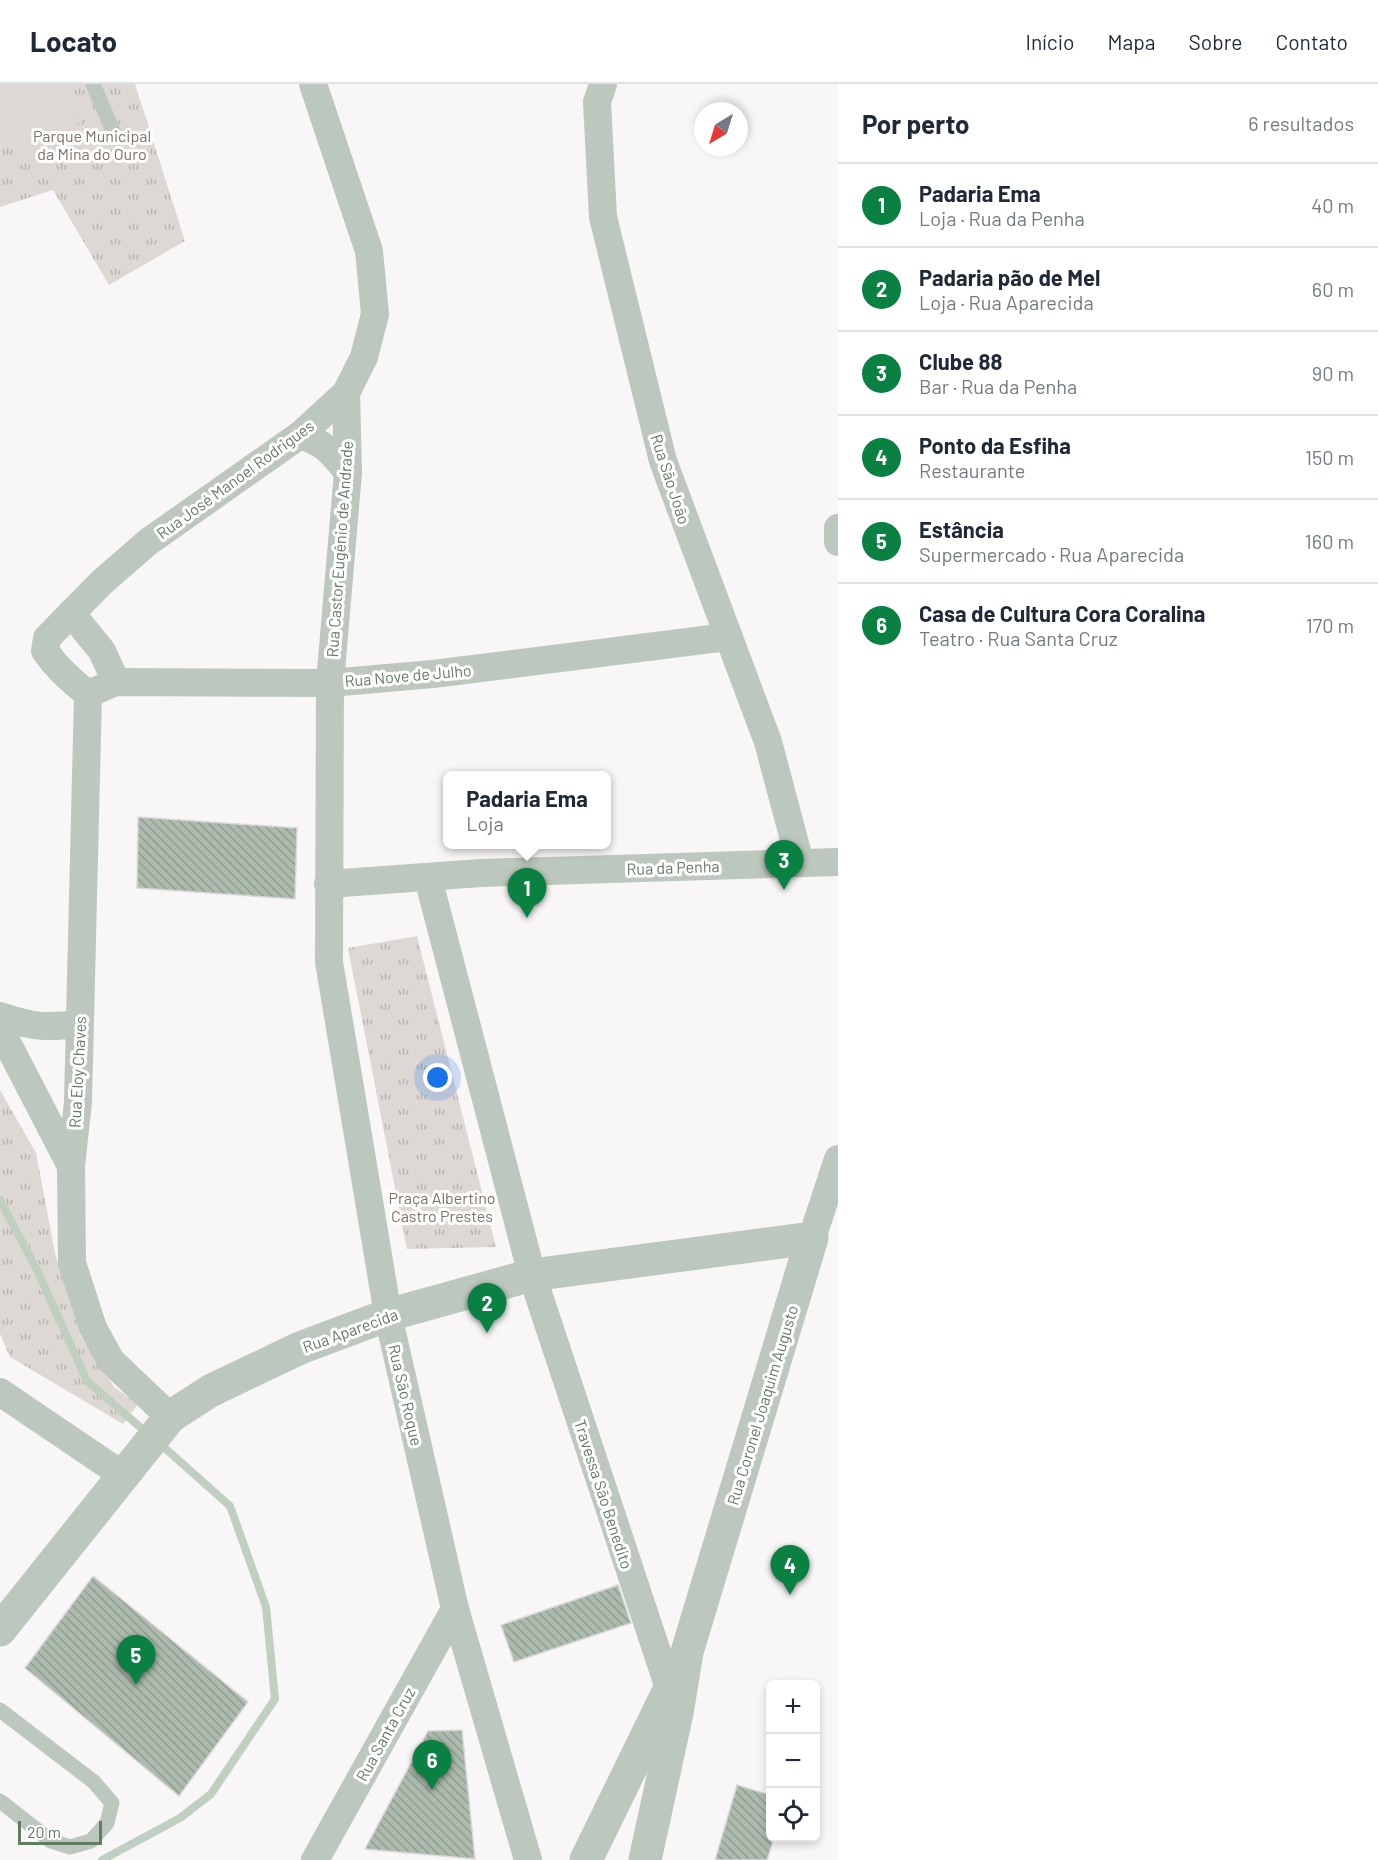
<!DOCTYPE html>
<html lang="pt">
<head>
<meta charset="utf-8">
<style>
	body { margin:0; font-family:Barlow,sans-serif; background:#f6f6f7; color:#1f2937 }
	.controls { position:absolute; right:18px; bottom:18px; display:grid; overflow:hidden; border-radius:9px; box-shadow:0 3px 9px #0003 }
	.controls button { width:54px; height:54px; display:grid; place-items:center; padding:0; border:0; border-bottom:2px solid #e0e1e3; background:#fff; color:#1f2937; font:30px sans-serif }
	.compass { position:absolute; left:694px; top:18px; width:54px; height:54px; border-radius:50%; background:#fff; box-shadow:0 3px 9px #0003; rotate:218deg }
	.scale { position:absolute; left:18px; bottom:15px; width:84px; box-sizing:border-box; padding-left:6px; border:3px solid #5e7d61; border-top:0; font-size:16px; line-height:21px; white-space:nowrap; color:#5e7d61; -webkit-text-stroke:4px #fff; paint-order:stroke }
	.you { position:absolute; left:438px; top:994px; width:21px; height:21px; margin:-15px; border:4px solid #fff; border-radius:50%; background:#1a73e8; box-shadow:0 0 0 9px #1a73e833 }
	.badge { display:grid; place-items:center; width:39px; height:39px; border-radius:50%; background:#0b8043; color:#fff; font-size:20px; font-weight:700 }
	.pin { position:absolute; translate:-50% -50px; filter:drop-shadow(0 2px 3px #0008) }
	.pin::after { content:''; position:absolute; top:32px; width:21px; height:18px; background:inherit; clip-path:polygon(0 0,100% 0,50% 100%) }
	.popup { position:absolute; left:443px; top:687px; width:168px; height:78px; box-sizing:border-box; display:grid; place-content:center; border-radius:9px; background:#fff; filter:drop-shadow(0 2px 4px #0005); font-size:20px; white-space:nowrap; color:#747a83 }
	.popup b { font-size:22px; color:#1f2937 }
	.popup::after { content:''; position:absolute; left:50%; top:100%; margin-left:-12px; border:12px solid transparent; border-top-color:#fff }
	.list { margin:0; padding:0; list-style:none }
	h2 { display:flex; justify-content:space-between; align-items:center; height:78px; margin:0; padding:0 24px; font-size:26px }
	h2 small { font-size:20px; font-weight:400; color:#747a83 }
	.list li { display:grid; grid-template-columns:39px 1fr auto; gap:18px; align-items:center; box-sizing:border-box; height:84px; padding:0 24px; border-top:2px solid #e0e1e3 }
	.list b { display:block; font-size:22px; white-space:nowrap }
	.list p { margin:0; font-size:20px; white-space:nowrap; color:#747a83 }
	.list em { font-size:20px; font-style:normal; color:#747a83 }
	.icon { flex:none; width:33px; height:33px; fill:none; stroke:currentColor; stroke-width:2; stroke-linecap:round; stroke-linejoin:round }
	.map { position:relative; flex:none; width:838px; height:1776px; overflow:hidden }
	header { display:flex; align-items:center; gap:36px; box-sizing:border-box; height:84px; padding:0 30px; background:#fff; border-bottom:2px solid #e0e1e3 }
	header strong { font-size:28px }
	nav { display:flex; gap:33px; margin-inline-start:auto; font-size:21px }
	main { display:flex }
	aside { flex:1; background:#fff }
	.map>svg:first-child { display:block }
</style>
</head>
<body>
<header>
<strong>Locato</strong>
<nav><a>Início</a><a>Mapa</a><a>Sobre</a><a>Contato</a></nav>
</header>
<main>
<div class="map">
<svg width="838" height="1776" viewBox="0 0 838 1776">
	<defs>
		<pattern id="grass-tufts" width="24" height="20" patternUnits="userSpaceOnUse" patternTransform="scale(1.5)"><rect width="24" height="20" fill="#ded8d5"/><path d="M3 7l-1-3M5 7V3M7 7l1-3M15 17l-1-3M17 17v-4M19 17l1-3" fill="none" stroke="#b7b4b0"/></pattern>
		<pattern id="building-back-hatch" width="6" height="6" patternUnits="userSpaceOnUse" patternTransform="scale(1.5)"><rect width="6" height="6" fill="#adbbae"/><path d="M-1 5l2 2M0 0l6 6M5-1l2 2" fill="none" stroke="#909d91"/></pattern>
	</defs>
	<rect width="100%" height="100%" fill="#f9f6f7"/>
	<g fill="url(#grass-tufts)">
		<path d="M0 0H135L185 157 109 201 53 106 0 123Z"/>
		<path d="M417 852 496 1163 407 1165 348 864Z"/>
		<path d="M0 1006 36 1069 55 1169 81 1253 114 1303 138 1320 123 1340 10 1273 0 1250Z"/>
	</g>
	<path fill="#ded8d5" d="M0 0H67L81 39 0 66Z"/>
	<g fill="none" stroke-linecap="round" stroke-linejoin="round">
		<g stroke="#c0d0c0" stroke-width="8">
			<path d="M0 1116 37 1186 87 1297 148 1350"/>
			<path d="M102 1776 180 1734 211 1710 275 1615 266 1523 230 1422 158 1358"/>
		</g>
	</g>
	<g fill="url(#building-back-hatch)" stroke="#dbd8d9" stroke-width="1.5">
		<path d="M138 733 297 744 295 815 137 804Z"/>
		<path d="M93 1492 248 1618 179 1712 25 1584Z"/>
		<path d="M618 1501 631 1539 514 1578 501 1541Z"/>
		<path d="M462 1646 475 1775 365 1765 428 1647Z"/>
		<path d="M737 1701 770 1711V1754H774L767 1776H715Z"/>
	</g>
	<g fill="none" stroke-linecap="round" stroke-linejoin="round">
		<g stroke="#bcc7bd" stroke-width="15">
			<path d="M93 0 113 47"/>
			<path d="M0 1626 94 1698 112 1719 107 1739 91 1757 70 1763 51 1757 0 1717"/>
		</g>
		<g stroke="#bcc7bd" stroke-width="28">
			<path d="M603 0 597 18 603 133 663 377 768 658 800 778"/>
			<path d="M346 309 348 388 330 599 329 878 388 1231 455 1525 528 1776"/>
			<path d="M300 351C326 360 330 367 348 388"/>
			<path d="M838 444V458"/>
			<path d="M71 529 102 567 116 598"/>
			<path d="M88 610C71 597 57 584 45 567L47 554 102 498 148 458 300 351 346 309 364 273 375 230 369 167 313 0"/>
			<path d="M88 610 78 1018 71 1082 72 1179 93 1244 111 1277 170 1333"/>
			<path d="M88 610 116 598 330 599 433 590 727 553"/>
			<path d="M428 794 532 1191 676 1625"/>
			<path d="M328 800 481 789 838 778"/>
			<path d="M0 932C33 943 45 944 80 940"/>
			<path d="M0 945 71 1082"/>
			<path d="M812 1154 838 1075"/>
			<path d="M0 1308 124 1392"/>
			<path d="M315 1776 455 1525"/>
		</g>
		<g stroke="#bcc7bd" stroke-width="33">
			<path d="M0 1546 170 1333 210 1307 300 1264 388 1231 532 1191 812 1154 687 1568 677 1629 645 1776"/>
			<path d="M586 1776 671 1602"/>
		</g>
	</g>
	<g text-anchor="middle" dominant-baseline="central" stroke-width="6" stroke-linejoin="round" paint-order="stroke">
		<g font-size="16" fill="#7f7165" stroke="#fff">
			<text x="92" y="51">Parque Municipal<tspan x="92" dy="18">da Mina do Ouro</tspan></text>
			<text x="442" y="1113">Praça Albertino<tspan x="442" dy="18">Castro Prestes</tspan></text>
		</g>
		<g font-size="16" fill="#5e7d61" stroke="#fff">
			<text transform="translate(235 395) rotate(-36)">Rua José Manoel Rodrigues</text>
			<text transform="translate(671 395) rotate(72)">Rua São João</text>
			<text transform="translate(339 465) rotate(-86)">Rua Castor Eugênio de Andrade</text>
			<text transform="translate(408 591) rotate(-5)">Rua Nove de Julho</text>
			<text transform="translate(673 783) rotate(-2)">Rua da Penha</text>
			<text transform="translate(77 988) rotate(-87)">Rua Eloy Chaves</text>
			<text transform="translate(350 1246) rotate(-20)">Rua Aparecida</text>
			<text transform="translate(406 1311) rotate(77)">Rua São Roque</text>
			<text transform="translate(762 1321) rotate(-73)">Rua Coronel Joaquim Augusto</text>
			<text transform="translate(604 1410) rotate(72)">Travessa São Benedito</text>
			<text transform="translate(385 1650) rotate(-61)">Rua Santa Cruz</text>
		</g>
	</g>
</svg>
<div class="controls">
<button>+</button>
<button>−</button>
<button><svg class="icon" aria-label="locate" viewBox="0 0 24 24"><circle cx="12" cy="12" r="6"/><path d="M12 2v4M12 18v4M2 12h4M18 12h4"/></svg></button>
</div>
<svg class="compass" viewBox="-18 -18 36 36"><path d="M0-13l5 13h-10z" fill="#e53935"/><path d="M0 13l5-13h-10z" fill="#747a83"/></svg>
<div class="scale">20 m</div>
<div class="you"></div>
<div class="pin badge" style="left:527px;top:834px">1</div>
<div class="popup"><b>Padaria Ema</b>Loja</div>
<div class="pin badge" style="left:487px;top:1249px">2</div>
<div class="pin badge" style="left:784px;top:806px">3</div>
<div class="pin badge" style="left:790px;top:1511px">4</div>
<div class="pin badge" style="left:136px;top:1601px">5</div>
<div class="pin badge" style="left:432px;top:1706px">6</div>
</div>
<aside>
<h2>Por perto<small>6 resultados</small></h2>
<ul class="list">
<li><span class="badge">1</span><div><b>Padaria Ema</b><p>Loja · Rua da Penha</p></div><em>40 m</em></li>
<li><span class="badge">2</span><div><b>Padaria pão de Mel</b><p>Loja · Rua Aparecida</p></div><em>60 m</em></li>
<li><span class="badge">3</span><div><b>Clube 88</b><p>Bar · Rua da Penha</p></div><em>90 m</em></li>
<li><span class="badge">4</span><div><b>Ponto da Esfiha</b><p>Restaurante</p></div><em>150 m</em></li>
<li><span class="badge">5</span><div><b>Estância</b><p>Supermercado · Rua Aparecida</p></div><em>160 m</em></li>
<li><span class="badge">6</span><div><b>Casa de Cultura Cora Coralina</b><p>Teatro · Rua Santa Cruz</p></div><em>170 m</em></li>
</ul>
</aside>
</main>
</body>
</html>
